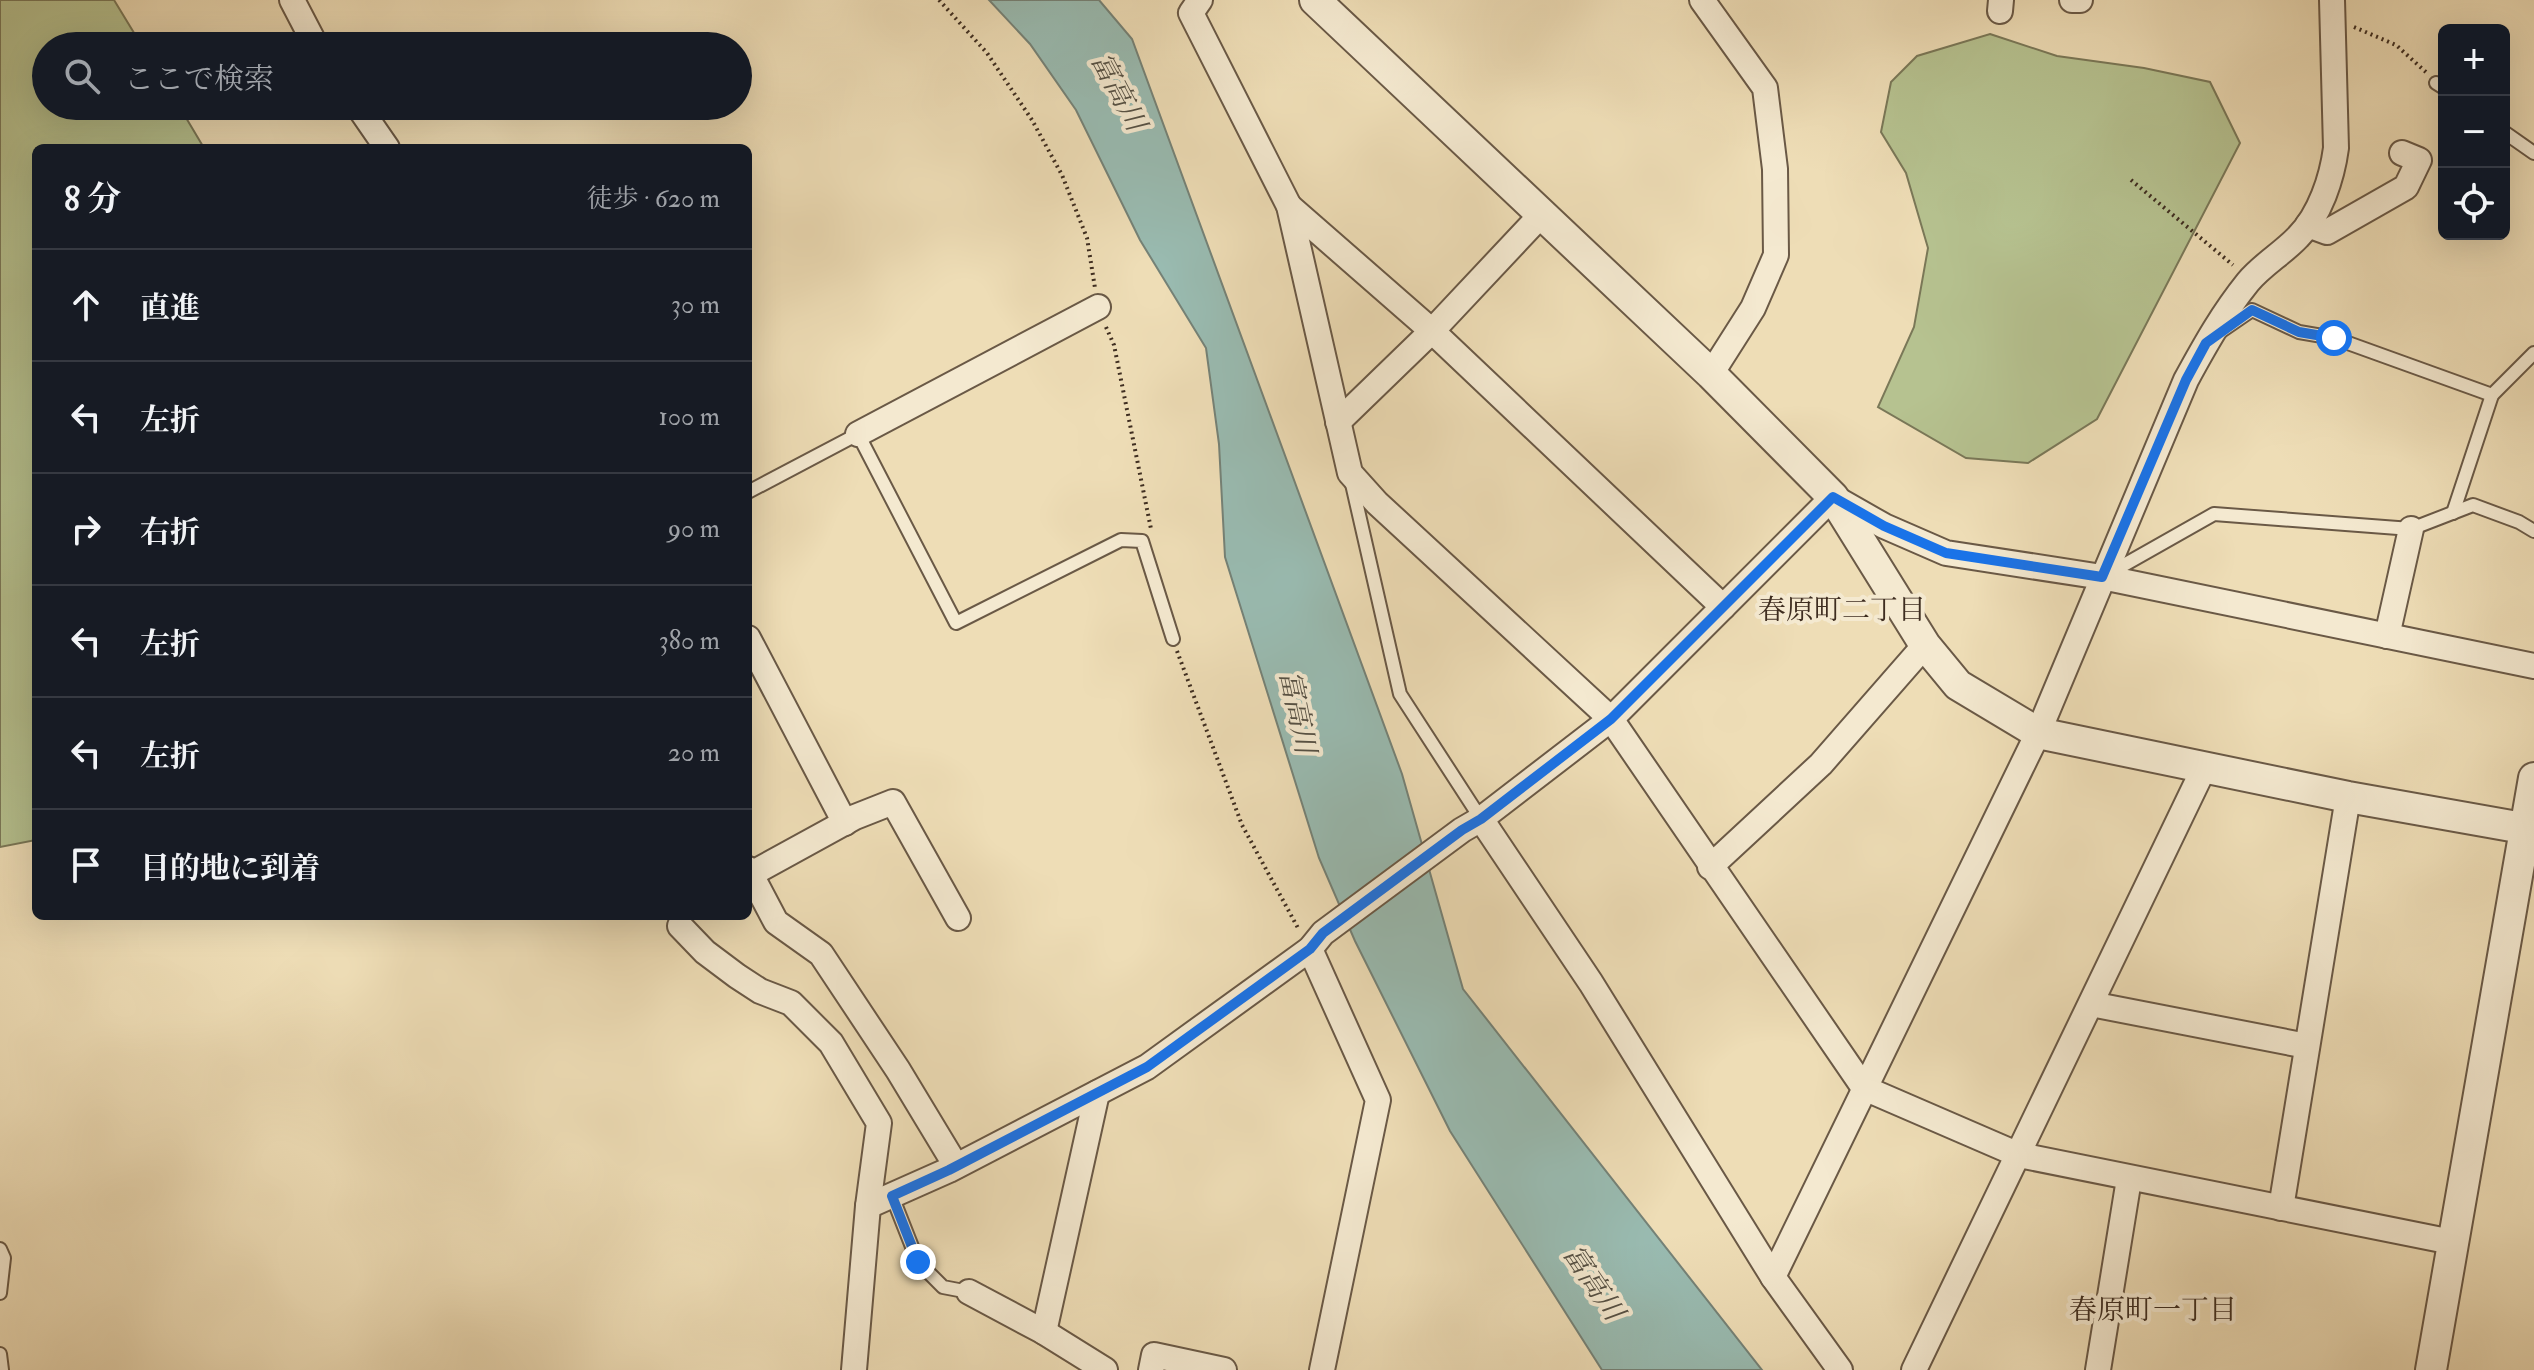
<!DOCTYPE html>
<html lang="ja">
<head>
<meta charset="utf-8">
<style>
	body { margin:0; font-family:"IM FELL Double Pica","Noto Serif JP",serif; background:#242831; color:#f1f3f6 }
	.controls { position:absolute; right:24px; top:24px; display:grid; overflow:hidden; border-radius:12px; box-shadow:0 8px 32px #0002 }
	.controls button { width:72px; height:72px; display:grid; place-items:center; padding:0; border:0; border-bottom:2px solid #363941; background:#171b24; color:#f1f3f6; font:40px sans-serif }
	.stop { position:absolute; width:24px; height:24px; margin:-18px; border:6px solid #1a73e8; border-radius:50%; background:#fff }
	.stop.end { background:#1a73e8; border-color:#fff; box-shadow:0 2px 8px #0008 }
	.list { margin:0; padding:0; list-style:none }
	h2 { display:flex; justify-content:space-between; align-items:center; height:104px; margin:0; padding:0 32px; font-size:34px }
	h2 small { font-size:26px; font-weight:400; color:#9ea1a6 }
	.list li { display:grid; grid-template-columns:52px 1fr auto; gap:24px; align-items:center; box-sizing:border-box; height:112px; padding:0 32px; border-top:2px solid #363941 }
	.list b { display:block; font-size:30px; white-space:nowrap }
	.list em { font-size:26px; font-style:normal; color:#9ea1a6 }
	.icon { flex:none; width:44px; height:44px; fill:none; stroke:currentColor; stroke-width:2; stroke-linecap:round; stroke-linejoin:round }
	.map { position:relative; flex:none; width:2534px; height:1370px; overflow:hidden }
	.search { position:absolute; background:#171b24; box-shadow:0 8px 32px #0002; left:32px; top:32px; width:720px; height:88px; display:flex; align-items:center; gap:20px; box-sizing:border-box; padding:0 28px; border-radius:44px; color:#9ea1a6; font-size:30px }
	.panel { position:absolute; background:#171b24; box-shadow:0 8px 32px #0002; left:32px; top:144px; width:720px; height:776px; border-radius:12px }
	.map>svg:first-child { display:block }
</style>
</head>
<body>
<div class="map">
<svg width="2534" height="1370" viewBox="0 0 2534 1370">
	<rect width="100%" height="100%" fill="#eeddb6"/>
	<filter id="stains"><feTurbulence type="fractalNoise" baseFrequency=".0025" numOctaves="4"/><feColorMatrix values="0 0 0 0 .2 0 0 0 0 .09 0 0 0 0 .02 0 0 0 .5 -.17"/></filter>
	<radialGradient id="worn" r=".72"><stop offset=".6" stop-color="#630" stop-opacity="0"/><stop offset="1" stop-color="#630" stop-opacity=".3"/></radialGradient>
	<g fill="#b6c290" stroke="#7a7858" stroke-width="2">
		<path d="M0 0H114L142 46H46V106H179L204 148H36V840L0 847Z"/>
		<path d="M1990 34 2057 56 2144 68 2210 82 2240 143 2097 419 2028 463 1966 458 1878 407 1914 327 1928 248 1906 173 1881 132 1891 82 1917 56Z"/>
	</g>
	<path fill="#99bbb1" stroke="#758277" stroke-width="2" d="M989 0H1099L1132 39 1402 774 1463 989 1762 1370H1602L1450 1131 1355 941 1319 858 1225 557 1219 444 1206 348 1140 240 1076 110 1030 44Z"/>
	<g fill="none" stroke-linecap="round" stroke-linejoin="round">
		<g stroke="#6a5946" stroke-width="16">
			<g id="service">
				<path d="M2436 83 2444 88"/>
				<path d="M2504 132 2534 153"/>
				<path d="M2220 332 2252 310 2299 332 2334 338 2492 395 2534 353"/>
				<path d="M1352 484 1400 694 1481 819"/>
				<path d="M748 492 858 434 956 623 1121 540 1142 541 1173 639"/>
				<path d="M2453 513 2492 395"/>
				<path d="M2108 574 2214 514 2411 529 2473 505 2519 522 2534 531"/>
				<path d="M892 1196 918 1262 943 1287 969 1292"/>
				<path d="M0 1249 4 1258 0 1293"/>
				<path d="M0 1354 2 1370"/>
			</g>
		</g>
		<g stroke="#6a5946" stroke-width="28">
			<g id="minor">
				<path d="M292 0 316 46"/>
				<path d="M1200 0 1191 13 1289 206 1350 473 1377 503 1611 719 1864 1088 2019 1155 2452 1242"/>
				<path d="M1702 0 1765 88 1775 169 1776 255 1753 308 1711 374"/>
				<path d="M2072 0H2080"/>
				<path d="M2000 11 2001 0"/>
				<path d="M358 106 387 148"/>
				<path d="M1289 206 1432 331 1723 607"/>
				<path d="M2308 225 2327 232 2406 187 2419 160 2402 153"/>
				<path d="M1338 422 1432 331 1541 215"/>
				<path d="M858 434 1098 307"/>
				<path d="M2387 636 2411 529"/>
				<path d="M748 638 845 823"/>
				<path d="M1481 819 1591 983 1773 1277 1840 1370"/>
				<path d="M1710 867 1821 764 1925 645"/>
				<path d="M748 869 776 922 821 954 898 1070 956 1166"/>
				<path d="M751 874 855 817 893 802 958 918"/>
				<path d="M680 926 705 952 737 976 760 991 791 1003 831 1043 879 1123 868 1206 854 1370"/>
				<path d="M1310 949 1378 1100 1322 1370"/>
				<path d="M2091 1004 2307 1046"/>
				<path d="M868 1206 949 1170 1147 1067 1310 949 1323 933 1462 830 1481 819 1611 719 1833 497 1884 526 1946 553 2102 577 2534 666"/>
				<path d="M2281 1208 2348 797"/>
				<path d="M1773 1277 2038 733 2186 380C2205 345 2223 313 2248 282 2262 265 2283 253 2298 237 2320 215 2332 178 2336 148L2332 0"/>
				<path d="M969 1292 1044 1332 1105 1370"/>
				<path d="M1044 1332 1097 1093"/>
				<path d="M1151 1370 1154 1355 1224 1370"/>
				<path d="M1914 1370 2204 768"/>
				<path d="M2098 1370 2129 1179"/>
			</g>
		</g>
		<g stroke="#6a5946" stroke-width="34">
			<g id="tertiary">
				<path d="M1315 0 1711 374 1833 497 1925 645 1958 685 2038 733 2348 797 2534 830"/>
				<path d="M2431 1370 2534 778"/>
			</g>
		</g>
		<g stroke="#3e2d20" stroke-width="4" stroke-dasharray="2 4" stroke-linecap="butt">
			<path d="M939 0 987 53 1032 120 1062 175 1087 238 1095 288"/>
			<path d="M2354 27 2396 45 2427 73"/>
			<path d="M2131 180 2233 265"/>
			<path d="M1106 327 1114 345 1151 529"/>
			<path d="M1177 651 1242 825 1298 928"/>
		</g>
		<use href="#service" stroke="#f4e9d0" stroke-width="12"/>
		<use href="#minor" stroke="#f4e9d0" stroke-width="24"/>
		<use href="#tertiary" stroke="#f4e9d0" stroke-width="30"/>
	</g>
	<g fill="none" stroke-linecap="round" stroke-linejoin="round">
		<path stroke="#1a73e8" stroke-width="10" d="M918 1262 892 1196 949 1170 1147 1067 1310 949 1323 933 1462 830 1481 819 1611 719 1833 497 1884 526 1946 553 2102 577 2186 380 2206 343 2252 310 2299 332 2334 338"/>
	</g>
	<g text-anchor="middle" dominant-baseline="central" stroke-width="8" stroke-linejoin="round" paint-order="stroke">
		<g font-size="28" font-style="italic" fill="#555044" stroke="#f4e9d0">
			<text transform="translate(1118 92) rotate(62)">富高川</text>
			<text transform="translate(1297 712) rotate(78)">富高川</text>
			<text transform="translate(1593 1283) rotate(56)">富高川</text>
		</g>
		<g font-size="28" fill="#3e2d20" stroke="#f4e9d0">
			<text x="1842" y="610">春原町二丁目</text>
			<text x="2153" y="1310">春原町一丁目</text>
		</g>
	</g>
	<rect width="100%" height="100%" filter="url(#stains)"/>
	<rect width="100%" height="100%" fill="url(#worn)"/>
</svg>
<div class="controls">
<button>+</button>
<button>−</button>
<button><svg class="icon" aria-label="locate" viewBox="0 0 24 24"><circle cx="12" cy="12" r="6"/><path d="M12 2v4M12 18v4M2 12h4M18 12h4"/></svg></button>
</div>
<div class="stop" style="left:2334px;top:338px"></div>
<div class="stop end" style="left:918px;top:1262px"></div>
<div class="search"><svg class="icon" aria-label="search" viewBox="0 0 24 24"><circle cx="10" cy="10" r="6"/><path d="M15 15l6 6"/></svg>ここで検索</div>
<section class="panel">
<h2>8 分<small>徒歩 · 620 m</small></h2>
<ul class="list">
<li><svg class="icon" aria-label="ahead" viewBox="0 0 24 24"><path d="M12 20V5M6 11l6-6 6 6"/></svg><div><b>直進</b></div><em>30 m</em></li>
<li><svg class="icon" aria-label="left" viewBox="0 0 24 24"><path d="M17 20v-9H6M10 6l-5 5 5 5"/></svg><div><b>左折</b></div><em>100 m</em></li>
<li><svg class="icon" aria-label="right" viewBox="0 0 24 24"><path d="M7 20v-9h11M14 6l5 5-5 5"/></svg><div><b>右折</b></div><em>90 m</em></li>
<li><svg class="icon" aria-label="left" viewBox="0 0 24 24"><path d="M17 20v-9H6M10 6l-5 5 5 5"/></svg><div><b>左折</b></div><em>380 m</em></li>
<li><svg class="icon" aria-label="left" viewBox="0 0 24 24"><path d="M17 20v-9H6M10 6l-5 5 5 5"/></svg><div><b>左折</b></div><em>20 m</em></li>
<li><svg class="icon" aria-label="arrive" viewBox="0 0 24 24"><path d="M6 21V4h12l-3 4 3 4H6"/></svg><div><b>目的地に到着</b></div></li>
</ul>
</section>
</div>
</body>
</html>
